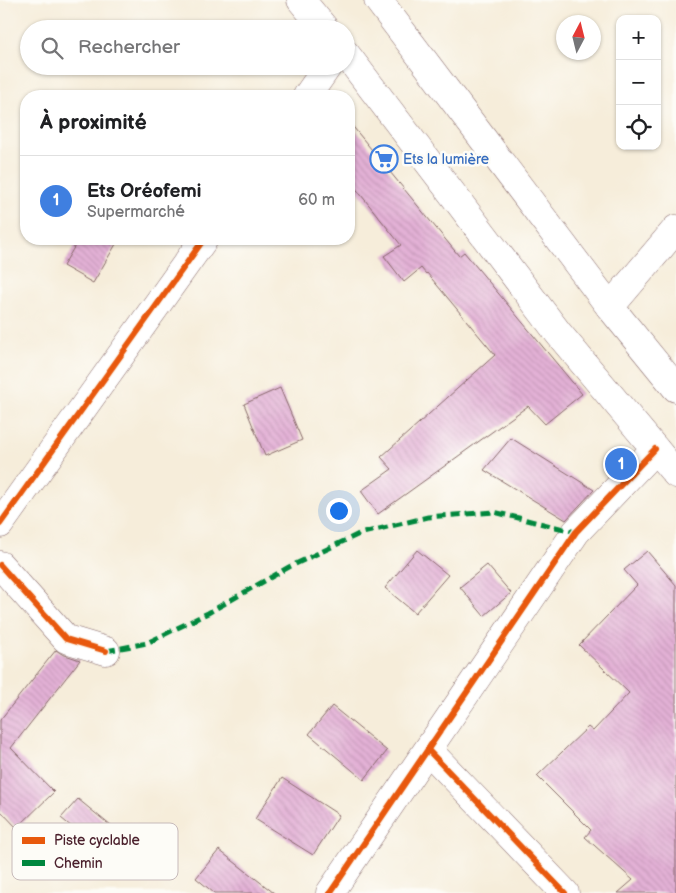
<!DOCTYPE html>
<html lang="fr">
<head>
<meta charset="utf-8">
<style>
	body { margin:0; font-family:"Balsamiq Sans",sans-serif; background:#f6f6f6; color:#202124 }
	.controls { position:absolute; right:15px; top:15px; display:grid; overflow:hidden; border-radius:10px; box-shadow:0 1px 4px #0004 }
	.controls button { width:45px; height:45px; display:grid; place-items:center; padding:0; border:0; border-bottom:1px solid #e0e0e0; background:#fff; color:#202124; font:25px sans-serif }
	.compass { position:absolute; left:556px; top:15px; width:45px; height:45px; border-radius:50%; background:#fff; box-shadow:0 1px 4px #0004; rotate:7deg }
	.you { position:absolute; left:338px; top:510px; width:18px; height:18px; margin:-12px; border:4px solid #fff; border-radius:50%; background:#1a73e8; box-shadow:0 0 0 8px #1a73e833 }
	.badge { display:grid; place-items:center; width:32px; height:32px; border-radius:50%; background:#ea580c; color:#fff; font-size:16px; font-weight:700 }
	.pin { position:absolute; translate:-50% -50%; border:2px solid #fff; box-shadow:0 1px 5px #0006 }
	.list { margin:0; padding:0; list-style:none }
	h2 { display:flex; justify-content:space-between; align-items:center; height:65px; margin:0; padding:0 20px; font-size:21px }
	h2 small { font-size:16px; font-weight:400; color:#757577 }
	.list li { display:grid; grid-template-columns:32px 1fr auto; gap:15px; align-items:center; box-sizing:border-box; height:90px; padding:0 20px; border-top:1px solid #e0e0e0 }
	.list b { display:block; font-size:19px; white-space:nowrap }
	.list p { margin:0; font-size:16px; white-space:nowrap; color:#757577 }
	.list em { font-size:16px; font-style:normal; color:#757577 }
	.icon { flex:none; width:28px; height:28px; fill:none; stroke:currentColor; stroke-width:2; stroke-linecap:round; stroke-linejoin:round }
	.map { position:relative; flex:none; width:676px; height:893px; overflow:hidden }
	.search { position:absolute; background:#fff; box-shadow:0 1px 4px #0004; left:20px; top:20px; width:335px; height:55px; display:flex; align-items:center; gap:12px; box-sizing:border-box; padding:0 18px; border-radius:28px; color:#757577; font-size:19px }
	.panel { position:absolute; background:#fff; box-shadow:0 1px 4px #0004; left:20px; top:90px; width:335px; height:155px; border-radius:20px }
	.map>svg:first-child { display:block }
</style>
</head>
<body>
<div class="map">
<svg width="676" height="893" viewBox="0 0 676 893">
	<defs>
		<pattern id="building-back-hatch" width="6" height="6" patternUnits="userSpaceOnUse" patternTransform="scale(1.25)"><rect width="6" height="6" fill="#e3b1d6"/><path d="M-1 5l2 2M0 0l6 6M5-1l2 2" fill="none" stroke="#c498b8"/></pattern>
	</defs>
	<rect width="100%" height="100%" fill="#fdfcf7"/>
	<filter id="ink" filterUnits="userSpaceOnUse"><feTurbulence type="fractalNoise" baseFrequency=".02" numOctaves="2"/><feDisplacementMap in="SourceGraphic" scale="10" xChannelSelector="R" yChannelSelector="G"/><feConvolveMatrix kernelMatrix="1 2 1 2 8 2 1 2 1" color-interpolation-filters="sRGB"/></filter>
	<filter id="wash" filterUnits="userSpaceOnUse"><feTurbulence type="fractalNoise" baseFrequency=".0096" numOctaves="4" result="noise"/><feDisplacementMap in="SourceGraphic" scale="20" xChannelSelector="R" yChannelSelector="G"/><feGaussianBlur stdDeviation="1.12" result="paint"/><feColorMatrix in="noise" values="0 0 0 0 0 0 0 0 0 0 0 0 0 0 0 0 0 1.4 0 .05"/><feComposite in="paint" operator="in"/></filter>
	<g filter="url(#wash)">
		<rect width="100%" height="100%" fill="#f6edda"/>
		<g id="blocks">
			<g fill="url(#building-back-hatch)">
				<path d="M349 122 459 256 464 252 582 394 545 424 528 406 378 514 361 491 392 469 381 457 495 355 427 273 426 274 421 268 404 282 384 256 401 245 349 180Z"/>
				<path d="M79 239H119L93 283 63 266Z"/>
				<path d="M280 388 302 440 265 456 244 404Z"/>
				<path d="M511 438 594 490 566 520 484 470Z"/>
				<path d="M417 550 448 575 415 613 385 588Z"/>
				<path d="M647 551 676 585V893H618L633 880 585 837 591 830 537 776 588 727 593 731 629 693 579 645 637 585 624 570Z"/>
				<path d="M487 565 511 593 484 616 460 587Z"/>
				<path d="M56 650 62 654 80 660 11 748 54 792 17 828 0 810V720Z"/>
				<path d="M332 706 387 751 364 780 309 734Z"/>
				<path d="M282 778 339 815 313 855 255 819Z"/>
				<path d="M78 799 128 840 112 860 61 818Z"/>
				<path d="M219 850 274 893H214L196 878Z"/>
			</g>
		</g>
	</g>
	<g filter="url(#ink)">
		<use href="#blocks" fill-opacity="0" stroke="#866768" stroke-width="1"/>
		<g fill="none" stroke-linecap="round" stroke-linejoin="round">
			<g stroke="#866768" stroke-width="29">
				<g id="street">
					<path d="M307 96 328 66"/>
					<path d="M610 307 676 229"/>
					<path d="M0 524 204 239"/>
					<path d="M0 565 66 639 106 651"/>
					<path d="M428 750 565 893"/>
					<path d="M330 893 576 532 655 449"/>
				</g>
			</g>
			<g stroke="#866768" stroke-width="29">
				<g id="primary">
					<path d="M301 0 325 29"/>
					<path d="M378 0 610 307 676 388"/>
					<path d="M346 54 559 334 676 474"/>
				</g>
			</g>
			<use href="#street" stroke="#fff" stroke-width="28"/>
			<use href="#primary" stroke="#fff" stroke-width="28"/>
			<path stroke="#00873e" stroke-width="5" stroke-dasharray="10 5" stroke-linecap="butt" d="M106 651 147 643 208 613 289 567 359 534 428 517 494 512 576 532"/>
			<g stroke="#fdfcf7" stroke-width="9">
				<g id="cycleway">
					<path d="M0 524 204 239"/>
					<path d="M0 565 66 639 106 651"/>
					<path d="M428 750 565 893"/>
					<path d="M330 893 576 532 655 449"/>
				</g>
			</g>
			<use href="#cycleway" stroke="#e8590c" stroke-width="6"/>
		</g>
	</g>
	<defs>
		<g id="supermarket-ring" transform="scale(1.4375)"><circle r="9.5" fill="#fdfcf7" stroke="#3f7fe0" stroke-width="1.5"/><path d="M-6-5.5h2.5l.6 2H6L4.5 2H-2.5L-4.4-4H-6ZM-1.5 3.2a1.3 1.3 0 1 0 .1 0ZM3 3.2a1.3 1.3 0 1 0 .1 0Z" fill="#3f7fe0"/></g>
	</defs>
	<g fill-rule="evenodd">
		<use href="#supermarket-ring" x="384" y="159"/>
	</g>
	<g text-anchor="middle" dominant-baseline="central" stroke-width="5" stroke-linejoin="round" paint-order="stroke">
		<g font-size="14" fill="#366cbe" stroke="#fdfcf7" text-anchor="start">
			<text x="403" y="159">Ets la lumière</text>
		</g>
	</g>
	<rect x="12" y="823" width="166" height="57" rx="8" fill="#fdfcf7" stroke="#c7baba" stroke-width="1"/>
	<rect x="22" y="837" width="23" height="7" fill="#e8590c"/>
	<rect x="22" y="860" width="23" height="6" fill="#00873e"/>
	<g font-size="14" fill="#4a1f2b">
		<text x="54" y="845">Piste cyclable</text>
		<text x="54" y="868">Chemin</text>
	</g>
</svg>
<div class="controls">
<button>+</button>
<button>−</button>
<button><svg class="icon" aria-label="locate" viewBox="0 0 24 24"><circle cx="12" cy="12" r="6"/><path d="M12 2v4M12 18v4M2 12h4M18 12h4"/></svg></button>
</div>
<svg class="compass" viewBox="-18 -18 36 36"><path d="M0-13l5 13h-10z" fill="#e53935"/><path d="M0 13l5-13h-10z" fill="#757577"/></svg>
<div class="you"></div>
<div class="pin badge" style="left:621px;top:464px;background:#3f7fe0">1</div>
<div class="search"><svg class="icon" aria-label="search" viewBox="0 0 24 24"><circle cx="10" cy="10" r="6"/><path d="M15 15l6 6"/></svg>Rechercher</div>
<section class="panel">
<h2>À proximité<small></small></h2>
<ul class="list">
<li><span class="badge" style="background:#3f7fe0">1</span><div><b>Ets Oréofemi</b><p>Supermarché</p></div><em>60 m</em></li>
</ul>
</section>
</div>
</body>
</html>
